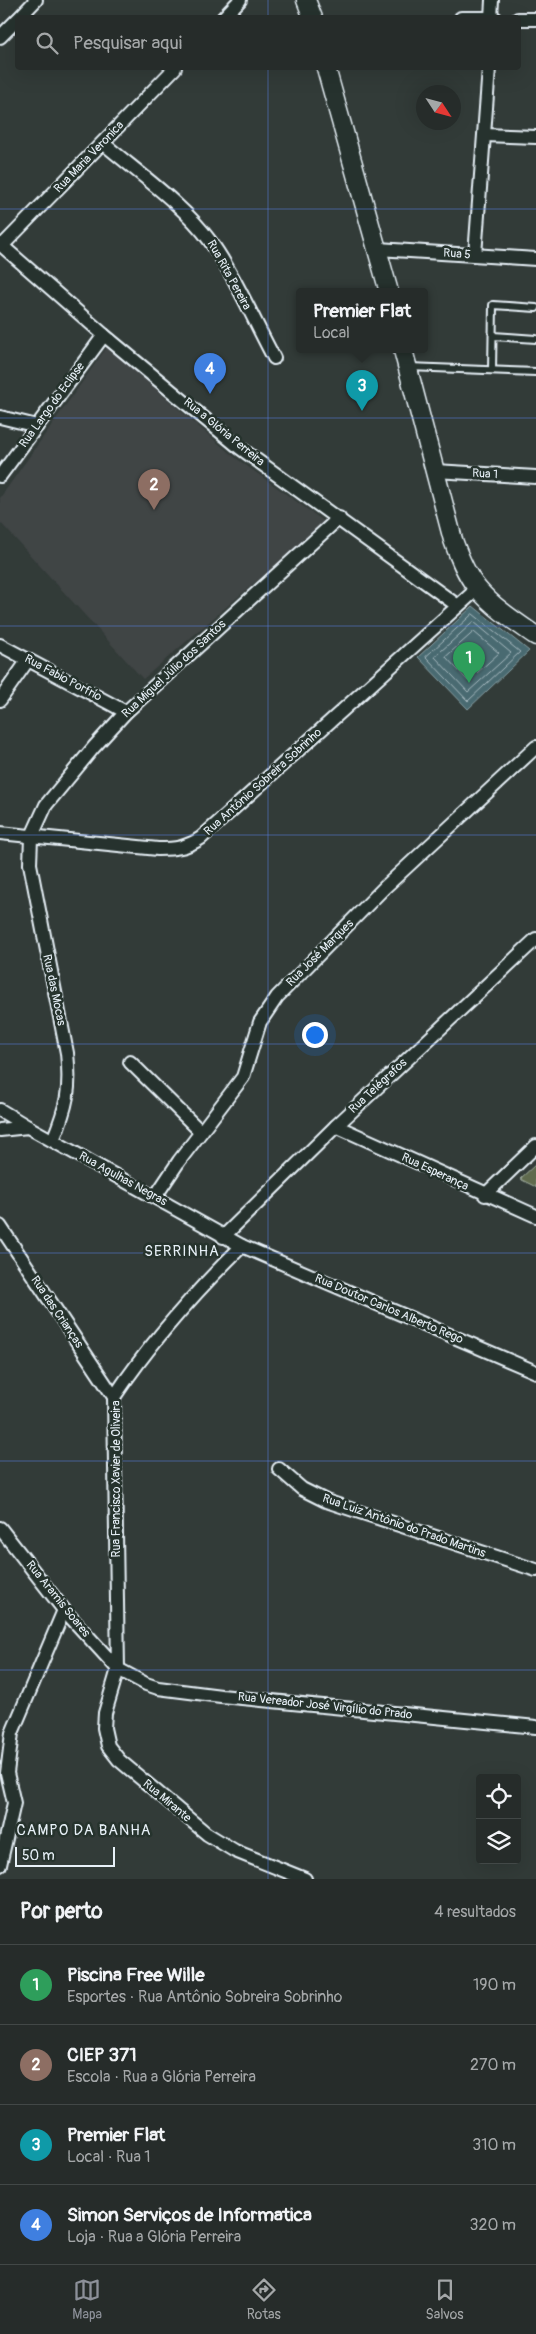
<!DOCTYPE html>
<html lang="pt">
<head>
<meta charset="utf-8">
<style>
	body { margin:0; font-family:Pangolin,sans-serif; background:#2e3432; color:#f1f3f6 }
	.controls { position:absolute; right:15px; bottom:15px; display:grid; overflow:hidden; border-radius:5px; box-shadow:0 5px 20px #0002 }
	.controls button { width:45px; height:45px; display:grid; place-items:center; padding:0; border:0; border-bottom:1px solid #424847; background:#262c2a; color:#f1f3f6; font:25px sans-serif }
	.compass { position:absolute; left:416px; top:85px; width:45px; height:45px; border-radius:50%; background:#262c2a; box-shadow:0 5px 20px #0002; rotate:126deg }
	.scale { position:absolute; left:15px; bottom:12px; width:100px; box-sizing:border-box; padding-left:5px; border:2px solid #e8f1f8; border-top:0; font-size:14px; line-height:18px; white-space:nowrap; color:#e8f1f8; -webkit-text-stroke:4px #26332d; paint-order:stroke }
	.you { position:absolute; left:314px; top:1034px; width:18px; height:18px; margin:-12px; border:4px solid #fff; border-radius:50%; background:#1a73e8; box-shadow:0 0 0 8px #1a73e833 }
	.badge { display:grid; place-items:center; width:32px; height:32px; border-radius:50%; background:#8c9099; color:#fff; font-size:16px; font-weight:700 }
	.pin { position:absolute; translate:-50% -41px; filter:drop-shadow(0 1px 2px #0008) }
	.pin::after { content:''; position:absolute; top:26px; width:18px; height:15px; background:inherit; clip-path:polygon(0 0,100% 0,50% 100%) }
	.popup { position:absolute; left:296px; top:288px; width:132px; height:65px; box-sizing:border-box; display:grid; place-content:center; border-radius:5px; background:#262c2a; filter:drop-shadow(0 1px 4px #0005); font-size:16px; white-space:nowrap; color:#a4a7a8 }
	.popup b { font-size:19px; color:#f1f3f6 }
	.popup::after { content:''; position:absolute; left:50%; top:100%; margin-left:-10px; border:10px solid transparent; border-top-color:#262c2a }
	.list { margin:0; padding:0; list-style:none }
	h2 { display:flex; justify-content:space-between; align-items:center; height:65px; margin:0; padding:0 20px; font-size:21px }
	h2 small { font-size:16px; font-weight:400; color:#a4a7a8 }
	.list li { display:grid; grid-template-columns:32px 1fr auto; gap:15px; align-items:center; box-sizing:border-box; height:80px; padding:0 20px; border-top:1px solid #424847 }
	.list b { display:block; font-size:19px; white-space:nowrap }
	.list p { margin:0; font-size:16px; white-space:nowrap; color:#a4a7a8 }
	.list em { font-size:16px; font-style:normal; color:#a4a7a8 }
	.icon { flex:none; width:28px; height:28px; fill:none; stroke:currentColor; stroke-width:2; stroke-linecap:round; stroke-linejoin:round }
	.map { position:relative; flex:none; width:536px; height:1879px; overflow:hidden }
	.search { position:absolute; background:#262c2a; box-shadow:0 5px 20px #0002; left:15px; right:15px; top:15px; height:55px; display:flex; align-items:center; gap:12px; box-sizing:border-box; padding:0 18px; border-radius:5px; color:#a4a7a8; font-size:19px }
	.sheet { height:385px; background:#262c2a }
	nav { display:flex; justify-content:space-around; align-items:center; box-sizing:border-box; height:70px; border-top:1px solid #424847; background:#262c2a; font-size:14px; color:#a4a7a8 }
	nav a { display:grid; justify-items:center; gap:2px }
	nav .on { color:#8c9099 }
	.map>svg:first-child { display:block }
</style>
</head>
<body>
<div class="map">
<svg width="536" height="1879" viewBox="0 0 536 1879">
	<rect width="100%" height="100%" fill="#323b38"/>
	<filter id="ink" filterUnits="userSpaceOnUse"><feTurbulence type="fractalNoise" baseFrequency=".02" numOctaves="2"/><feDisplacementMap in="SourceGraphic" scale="10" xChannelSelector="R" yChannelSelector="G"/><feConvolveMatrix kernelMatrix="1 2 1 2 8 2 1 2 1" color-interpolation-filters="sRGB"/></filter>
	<g filter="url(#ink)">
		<path fill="#404445" d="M107 347 233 456 325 522 143 679 0 522V498Z"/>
		<path fill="#5e6b4d" stroke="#a3aea2" d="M536 1164V1187L520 1179Z"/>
		<path fill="#4a6b71" stroke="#89a1a7" d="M473 606 529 651 468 709 418 657Z"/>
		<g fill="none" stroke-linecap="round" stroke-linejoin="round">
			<g stroke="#a9bbc2" stroke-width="1">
				<path d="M473 614 520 652 468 701 426 657Z"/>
				<path d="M474 622 511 653 468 692 435 657Z"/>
				<path d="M474 632 499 653 468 681 446 657Z"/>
			</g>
			<g stroke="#e8f1f8" stroke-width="10">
				<g id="service">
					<path d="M493 336 536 339"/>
					<path d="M409 367 536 372"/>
					<path d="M492 370 493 305 536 308"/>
				</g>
			</g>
			<g stroke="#e8f1f8" stroke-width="16">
				<g id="minor">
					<path d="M19 18 36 0"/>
					<path d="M223 18 240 0"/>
					<path d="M461 18H495"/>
					<path d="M491 18 492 0"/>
					<path d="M518 19H536"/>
					<path d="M0 37 18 19"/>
					<path d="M485 135 536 137"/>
					<path d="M103 143C137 172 184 205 210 241 234 274 254 321 274 358"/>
					<path d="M0 244 104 335 240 448 458 606"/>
					<path d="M2 246 175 68"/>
					<path d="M378 249 536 259"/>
					<path d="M475 255 489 68"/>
					<path d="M0 417 37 426"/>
					<path d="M435 471 536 477"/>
					<path d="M0 476 104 335"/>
					<path d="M0 645 126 712"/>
					<path d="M0 700 28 660"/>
					<path d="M0 833 158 849C175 849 186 848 201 838L477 589"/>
					<path d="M130 1062 201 1132"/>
					<path d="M0 1110 28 1127"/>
					<path d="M336 1126 536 1216"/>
					<path d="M0 1130 28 1127 242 1246 536 1372"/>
					<path d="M53 1140C67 1106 71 1090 67 1053L30 864 31 838 46 805 94 747 126 712 339 518"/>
					<path d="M485 1195 536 1146"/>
					<path d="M155 1197 179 1161 243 1077 260 1022 277 997 384 888 536 747"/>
					<path d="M0 1226 114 1397"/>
					<path d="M223 1237 336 1126 536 939"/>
					<path d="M242 1246C194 1293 151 1342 114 1397L118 1669 105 1713 104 1728 108 1746 119 1760 207 1834 235 1851 305 1879"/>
					<path d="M279 1469 302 1489 326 1501 536 1570"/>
					<path d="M0 1528 64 1610 118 1669 146 1684 158 1688 221 1696 536 1727"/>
					<path d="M0 1865 14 1803 7 1773 12 1733 64 1610"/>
				</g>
			</g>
			<g stroke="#e8f1f8" stroke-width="21">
				<g id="secondary">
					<path d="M306 0 313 18"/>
					<path d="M326 68 389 292"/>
					<path d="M403 350 453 540C459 557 466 575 478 589 494 608 516 622 536 636"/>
				</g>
			</g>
			<use href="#service" stroke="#26332d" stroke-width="6"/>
			<use href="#minor" stroke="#26332d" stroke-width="12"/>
			<use href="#secondary" stroke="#26332d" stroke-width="18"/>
		</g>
	</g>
	<path fill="none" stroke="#5a7fe2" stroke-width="1" stroke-opacity="0.55" d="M268 0V18M268 68V1879M0 209H536M0 418H536M0 626H536M0 835H536M0 1044H536M0 1253H536M0 1461H536M0 1670H536"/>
	<g text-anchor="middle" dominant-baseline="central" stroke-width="5" stroke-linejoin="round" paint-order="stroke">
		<g font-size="12" fill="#e8f1f8" stroke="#26332d">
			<text transform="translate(89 157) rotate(-46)">Rua Maria Veronica</text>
			<text transform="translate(457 254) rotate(4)">Rua 5</text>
			<text transform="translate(229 275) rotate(61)">Rua Rita Pereira</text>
			<text transform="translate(52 405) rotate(-54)">Rua Largo do Eclipse</text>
			<text transform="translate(224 432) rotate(39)">Rua a Glória Perreira</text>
			<text transform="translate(485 474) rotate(3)">Rua 1</text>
			<text transform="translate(174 669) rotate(-43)">Rua Miguel Júlio dos Santos</text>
			<text transform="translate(63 678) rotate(28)">Rua Fabio Porfrio</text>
			<text transform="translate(263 782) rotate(-42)">Rua Antônio Sobreira Sobrinho</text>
			<text transform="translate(320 953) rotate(-45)">Rua José Marques</text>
			<text transform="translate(54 990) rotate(78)">Rua das Mocas</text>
			<text transform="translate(378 1086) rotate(-43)">Rua Telégrafos</text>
			<text transform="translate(435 1172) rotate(25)">Rua Esperança</text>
			<text transform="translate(123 1179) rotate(29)">Rua Agulhas Negras</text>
			<text transform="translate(389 1309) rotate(23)">Rua Doutor Carlos Alberto Rego</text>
			<text transform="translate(57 1312) rotate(56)">Rua das Crianças</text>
			<text transform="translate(116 1479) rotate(-90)">Rua Francisco Xavier de Oliveira</text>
			<text transform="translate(404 1526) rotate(19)">Rua Luiz Antônio do Prado Martins</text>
			<text transform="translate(58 1599) rotate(51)">Rua Aramis Soares</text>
			<text transform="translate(325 1706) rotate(6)">Rua Vereador José Virgílio do Prado</text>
			<text transform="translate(167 1801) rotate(40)">Rua Mirante</text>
		</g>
		<g font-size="15" letter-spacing="1" fill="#e8f1f8" stroke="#26332d">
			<text x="182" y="1251">SERRINHA</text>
			<text x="84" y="1830">CAMPO DA BANHA</text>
		</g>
	</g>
</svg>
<div class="controls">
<button><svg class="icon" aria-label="locate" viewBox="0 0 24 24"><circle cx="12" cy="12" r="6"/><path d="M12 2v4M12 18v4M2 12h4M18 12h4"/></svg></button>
<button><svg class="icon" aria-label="layers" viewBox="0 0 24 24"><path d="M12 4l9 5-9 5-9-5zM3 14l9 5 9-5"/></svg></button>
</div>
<svg class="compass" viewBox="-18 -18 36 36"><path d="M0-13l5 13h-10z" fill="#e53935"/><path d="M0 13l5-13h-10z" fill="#a4a7a8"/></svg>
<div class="scale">50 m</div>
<div class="you"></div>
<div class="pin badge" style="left:469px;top:683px;background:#2e9e5b">1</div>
<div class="pin badge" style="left:154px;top:510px;background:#8d6e63">2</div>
<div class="pin badge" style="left:362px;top:411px;background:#0f9aa8">3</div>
<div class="popup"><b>Premier Flat</b>Local</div>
<div class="pin badge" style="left:210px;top:394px;background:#3f7fe0">4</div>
<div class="search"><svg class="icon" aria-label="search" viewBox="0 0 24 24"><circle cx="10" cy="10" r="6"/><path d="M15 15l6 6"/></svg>Pesquisar aqui</div>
</div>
<section class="sheet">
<h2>Por perto<small>4 resultados</small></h2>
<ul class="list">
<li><span class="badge" style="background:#2e9e5b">1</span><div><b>Piscina Free Wille</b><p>Esportes · Rua Antônio Sobreira Sobrinho</p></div><em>190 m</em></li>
<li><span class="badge" style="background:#8d6e63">2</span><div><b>CIEP 371</b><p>Escola · Rua a Glória Perreira</p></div><em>270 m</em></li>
<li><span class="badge" style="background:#0f9aa8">3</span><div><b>Premier Flat</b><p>Local · Rua 1</p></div><em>310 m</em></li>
<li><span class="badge" style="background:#3f7fe0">4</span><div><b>Simon Serviços de Informatica</b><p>Loja · Rua a Glória Perreira</p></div><em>320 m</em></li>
</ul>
</section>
<nav>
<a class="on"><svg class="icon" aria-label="map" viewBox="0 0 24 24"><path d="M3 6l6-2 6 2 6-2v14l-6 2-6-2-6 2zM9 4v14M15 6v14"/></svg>Mapa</a>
<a><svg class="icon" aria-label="directions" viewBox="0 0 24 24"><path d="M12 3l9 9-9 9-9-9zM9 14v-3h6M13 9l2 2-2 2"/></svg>Rotas</a>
<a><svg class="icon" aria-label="saved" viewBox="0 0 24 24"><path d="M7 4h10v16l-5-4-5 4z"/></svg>Salvos</a>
</nav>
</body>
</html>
